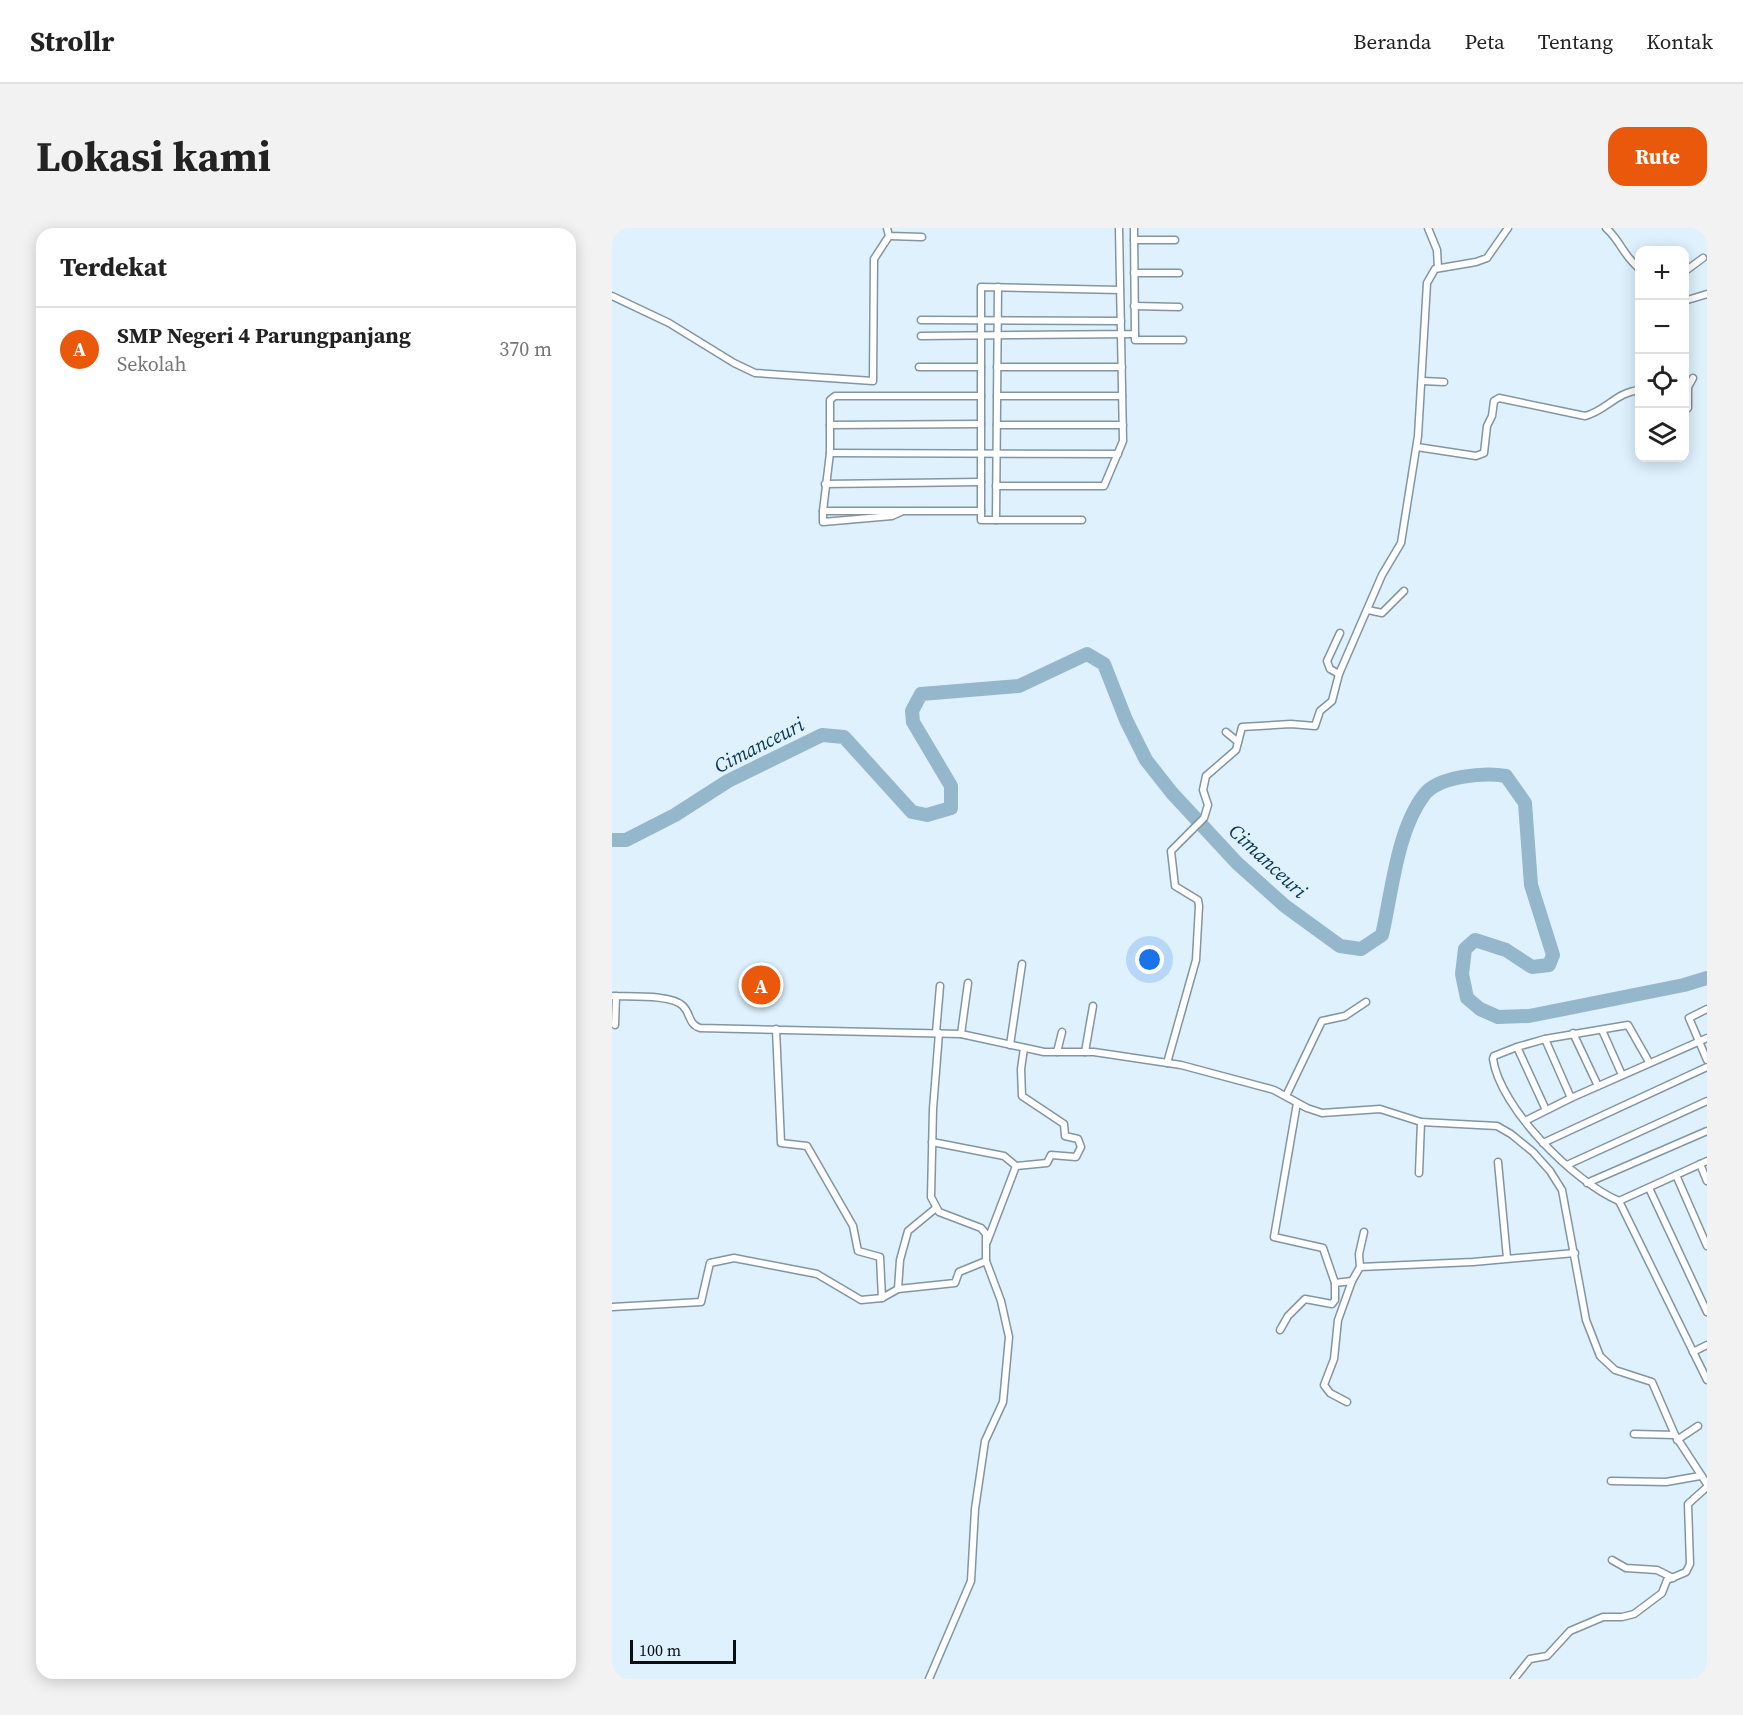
<!DOCTYPE html>
<html lang="id">
<head>
<meta charset="utf-8">
<style>
	body { margin:0; font-family:"Source Serif 4",serif; background:#f2f2f2; color:#222 }
	.controls { position:absolute; right:18px; top:18px; display:grid; overflow:hidden; border-radius:12px; box-shadow:0 3px 15px #0003 }
	.controls button { width:54px; height:54px; display:grid; place-items:center; padding:0; border:0; border-bottom:2px solid #e0e0e0; background:#fff; color:#222; font:30px sans-serif }
	.scale { position:absolute; left:18px; bottom:15px; width:106px; box-sizing:border-box; padding-left:6px; border:3px solid #080e12; border-top:0; font-size:16px; line-height:21px; white-space:nowrap; color:#080e12; -webkit-text-stroke:4px #def1fd; paint-order:stroke }
	.you { position:absolute; left:538px; top:732px; width:21px; height:21px; margin:-15px; border:4px solid #fff; border-radius:50%; background:#1a73e8; box-shadow:0 0 0 9px #1a73e833 }
	.badge { display:grid; place-items:center; width:39px; height:39px; border-radius:50%; background:#ea580c; color:#fff; font-size:20px; font-weight:700 }
	.pin { position:absolute; translate:-50% -50%; border:3px solid #fff; box-shadow:0 2px 6px #0006 }
	.list { margin:0; padding:0; list-style:none }
	h2 { display:flex; justify-content:space-between; align-items:center; height:78px; margin:0; padding:0 24px; font-size:26px }
	h2 small { font-size:20px; font-weight:400; color:#767676 }
	.list li { display:grid; grid-template-columns:39px 1fr auto; gap:18px; align-items:center; box-sizing:border-box; height:84px; padding:0 24px; border-top:2px solid #e0e0e0 }
	.list b { display:block; font-size:22px; white-space:nowrap }
	.list p { margin:0; font-size:20px; white-space:nowrap; color:#767676 }
	.list em { font-size:20px; font-style:normal; color:#767676 }
	.icon { flex:none; width:33px; height:33px; fill:none; stroke:currentColor; stroke-width:2; stroke-linecap:round; stroke-linejoin:round }
	.map { position:relative; flex:none; width:1095px; height:1451px; overflow:hidden; border-radius:18px }
	header { display:flex; align-items:center; gap:36px; box-sizing:border-box; height:84px; padding:0 30px; background:#fff; border-bottom:2px solid #e0e0e0 }
	header strong { font-size:28px }
	nav { display:flex; gap:33px; margin-inline-start:auto; font-size:21px }
	.intro { display:flex; align-items:center; justify-content:space-between; box-sizing:border-box; height:144px; padding:0 36px }
	h1 { margin:0; font-size:42px }
	.button { padding:15px 27px; border-radius:18px; background:#ea580c; color:#fff; font-size:21px; font-weight:700 }
	main { display:flex; gap:36px; padding:0 36px }
	aside { flex:1; background:#fff; border-radius:18px; box-shadow:0 3px 15px #0003 }
	.map>svg:first-child { display:block }
</style>
</head>
<body>
<header>
<strong>Strollr</strong>
<nav><a>Beranda</a><a>Peta</a><a>Tentang</a><a>Kontak</a></nav>
</header>
<div class="intro"><h1>Lokasi kami</h1><a class="button">Rute</a></div>
<main>
<aside>
<h2>Terdekat<small></small></h2>
<ul class="list">
<li><span class="badge">A</span><div><b>SMP Negeri 4 Parungpanjang</b><p>Sekolah</p></div><em>370 m</em></li>
</ul>
</aside>
<div class="map">
<svg width="1095" height="1451" viewBox="0 0 1095 1451">
	<rect width="100%" height="100%" fill="#def1fd"/>
	<g fill="none" stroke-linecap="round" stroke-linejoin="round">
		<path stroke="#95b7cc" stroke-width="14" d="M0 612H14L63 587 116 553 210 507 232 509 300 584 315 587 339 580V558L301 494 300 483 309 466 407 458 475 426 492 436 514 492 534 532 560 565 625 635 673 678 728 718 749 721 770 707C780 664 785 602 812 567 826 548 873 544 894 548L913 575 919 657 941 727 937 737 920 739 894 722 863 712 853 721 850 746 855 770 868 781 886 789 917 788 1072 757 1095 750"/>
		<g stroke="#8395a0" stroke-width="9">
			<g id="street">
				<path d="M275 0 277 8 310 9"/>
				<path d="M816 0 825 22 826 40"/>
				<path d="M994 0C1009 13 1011 28 1028 41"/>
				<path d="M522 12H563"/>
				<path d="M1072 44 1091 30"/>
				<path d="M522 45H567"/>
				<path d="M0 68 57 95 122 135 143 145 261 153 262 31 277 8"/>
				<path d="M1072 73 1095 66"/>
				<path d="M522 78 567 79"/>
				<path d="M309 92 509 93"/>
				<path d="M523 106V112H571"/>
				<path d="M309 108 523 106 522 0"/>
				<path d="M307 139H369"/>
				<path d="M385 139H510"/>
				<path d="M811 153 832 154"/>
				<path d="M369 168H223L218 172V225L211 283H369"/>
				<path d="M385 168H510"/>
				<path d="M1072 182 1076 180V159L1081 150"/>
				<path d="M218 197 369 196"/>
				<path d="M385 197H511"/>
				<path d="M805 219 864 228 872 225 875 198 880 188 882 173 887 170 973 188C994 183 1004 164 1028 162"/>
				<path d="M218 225 506 226"/>
				<path d="M213 256 369 254"/>
				<path d="M384 258H492L511 213 507 0"/>
				<path d="M211 283V294L280 288 289 284"/>
				<path d="M384 292 386 59"/>
				<path d="M470 292H369V59L508 62"/>
				<path d="M756 382 770 385 792 363"/>
				<path d="M727 446 718 441 715 433 728 405"/>
				<path d="M614 504 626 514"/>
				<path d="M0 768C17 769 60 766 71 778 79 786 76 796 88 800L349 806 432 824H482L569 837 662 862 695 880 710 885 768 881 809 894 885 898 899 906 921 924 938 943 950 962 974 1092 988 1128 1003 1142 1040 1154 1063 1207 1095 1256"/>
				<path d="M1095 781 1077 790 1095 832"/>
				<path d="M3 797 4 768"/>
				<path d="M164 801 169 915 195 918 241 998 246 1023 268 1029 270 1070"/>
				<path d="M990 802 1010 847"/>
				<path d="M324 805 328 758"/>
				<path d="M961 805 986 858"/>
				<path d="M349 806 356 755"/>
				<path d="M933 811 905 819 934 882"/>
				<path d="M398 817 410 736"/>
				<path d="M905 819 882 828 881 831C888 880 962 954 1007 973L1095 933"/>
				<path d="M445 824 450 804"/>
				<path d="M473 824 481 778"/>
				<path d="M555 835 584 732 587 678 586 672 563 658 559 623 592 590 596 577 591 562 594 548 624 522 630 499 679 496 703 498 708 483 720 473 727 446 770 347 789 315 806 208 815 55 823 41 864 34 875 30 896 0"/>
				<path d="M674 868 710 793 733 788 754 774"/>
				<path d="M959 870 933 811 1016 797 1037 834"/>
				<path d="M685 875 662 1009 711 1020 723 1055"/>
				<path d="M915 892 959 870 1095 810"/>
				<path d="M320 914 392 928 404 938 375 1014"/>
				<path d="M931 915 1095 839"/>
				<path d="M886 934 895 1030"/>
				<path d="M1088 936 1095 953"/>
				<path d="M955 937 1095 873"/>
				<path d="M404 938 435 935 439 927 464 929 469 919 466 911 453 908 452 896 410 868 409 841 412 820"/>
				<path d="M807 945 809 894"/>
				<path d="M1064 947 1095 1018"/>
				<path d="M975 955 1095 903"/>
				<path d="M1037 960 1095 1084"/>
				<path d="M1007 973 1095 1152"/>
				<path d="M748 1039 747 1026 752 1004"/>
				<path d="M286 1061 288 1032 296 1003 324 980"/>
				<path d="M0 1079 89 1074 98 1035 122 1030 205 1046 249 1072 270 1070 286 1061 343 1055 347 1044 374 1033"/>
				<path d="M668 1102 676 1088 693 1071 720 1076 723 1072V1055L740 1053"/>
				<path d="M1081 1124 1095 1117"/>
				<path d="M735 1174 718 1165 712 1157 722 1131 726 1092 740 1053 748 1039 861 1034 963 1025"/>
				<path d="M1022 1206 1063 1207"/>
				<path d="M1065 1212 1086 1198"/>
				<path d="M999 1253 1054 1254 1088 1248"/>
				<path d="M1000 1332 1014 1340 1045 1342 1061 1350"/>
				<path d="M317 1451 359 1353 363 1281 373 1213 391 1174 397 1109 389 1073 374 1033V1006L369 1000 327 984 319 969 321 881 327 805"/>
				<path d="M902 1451 918 1431 935 1428 958 1403 991 1389H1010L1022 1386 1050 1365 1055 1352 1074 1344 1078 1336 1076 1276 1095 1259"/>
			</g>
		</g>
		<use href="#street" stroke="#fff" stroke-width="6"/>
	</g>
	<g text-anchor="middle" dominant-baseline="central" stroke-width="4.5" stroke-linejoin="round" paint-order="stroke">
		<g font-size="20" font-style="italic" fill="#08364d" stroke="#def1fd">
			<text transform="translate(147 517) rotate(-27)">Cimanceuri</text>
			<text transform="translate(656 633) rotate(43)">Cimanceuri</text>
		</g>
	</g>
</svg>
<div class="controls">
<button>+</button>
<button>−</button>
<button><svg class="icon" aria-label="locate" viewBox="0 0 24 24"><circle cx="12" cy="12" r="6"/><path d="M12 2v4M12 18v4M2 12h4M18 12h4"/></svg></button>
<button><svg class="icon" aria-label="layers" viewBox="0 0 24 24"><path d="M12 4l9 5-9 5-9-5zM3 14l9 5 9-5"/></svg></button>
</div>
<div class="scale">100 m</div>
<div class="you"></div>
<div class="pin badge" style="left:149px;top:757px">A</div>
</div>
</main>
</body>
</html>
